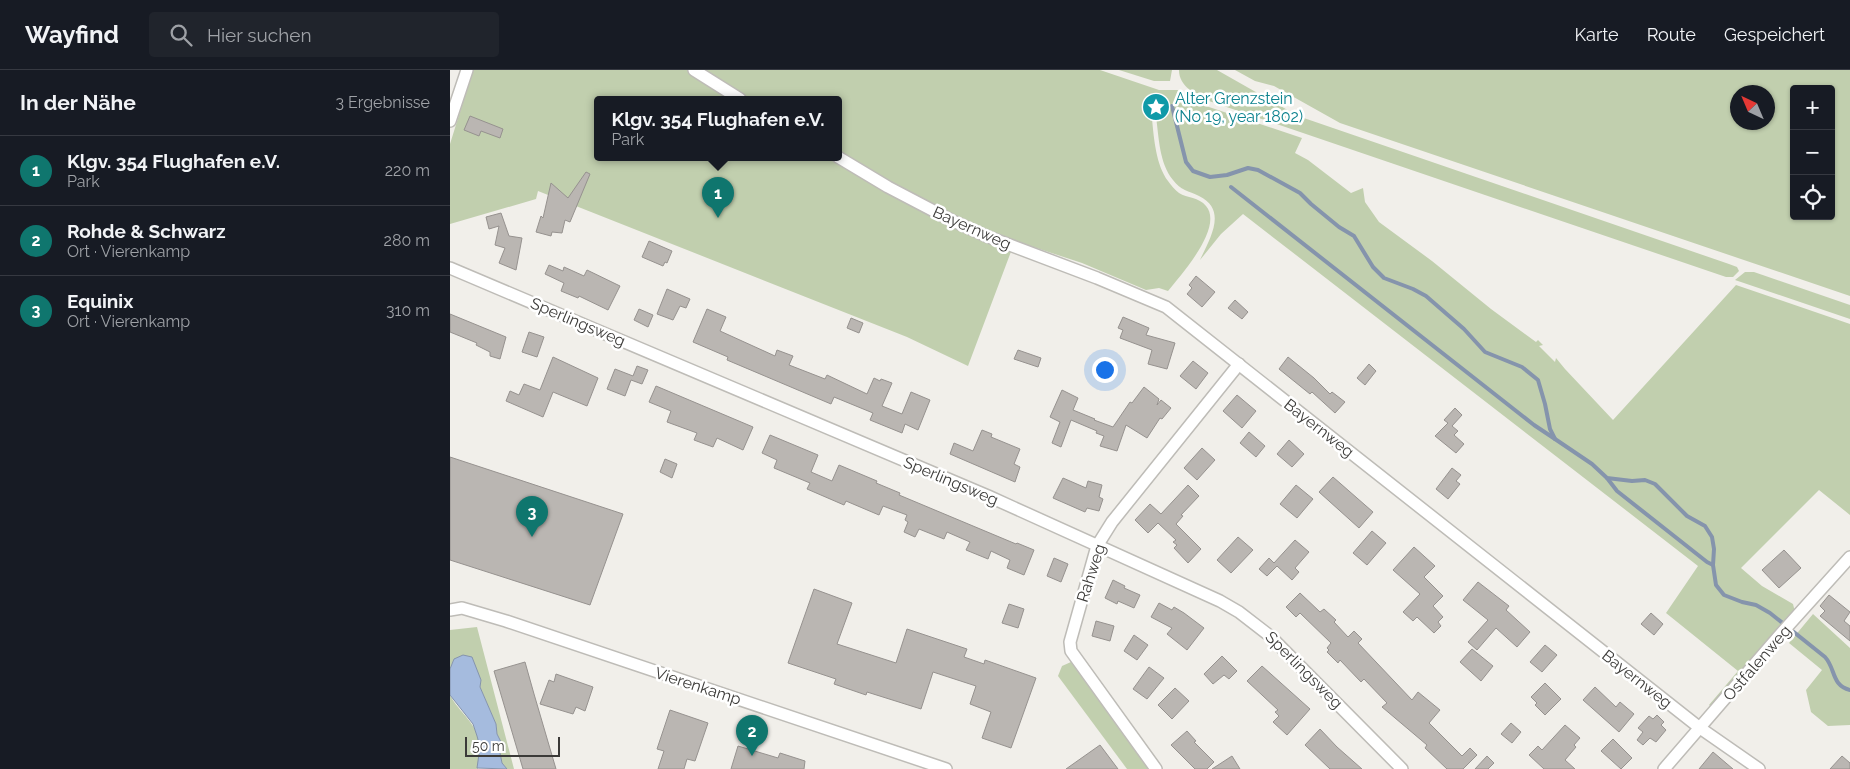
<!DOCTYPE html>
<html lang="de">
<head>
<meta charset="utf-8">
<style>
	body { margin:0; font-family:Raleway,sans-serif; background:#20242c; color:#f1f3f6 }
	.controls { position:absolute; right:15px; top:15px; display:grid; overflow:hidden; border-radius:5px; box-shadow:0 1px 4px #0004 }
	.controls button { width:45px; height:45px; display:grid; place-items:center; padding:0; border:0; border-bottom:1px solid #363941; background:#171b24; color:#f1f3f6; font:25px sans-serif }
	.compass { position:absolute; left:1280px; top:15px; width:45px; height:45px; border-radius:50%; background:#171b24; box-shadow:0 1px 4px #0004; rotate:316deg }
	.scale { position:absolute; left:15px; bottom:12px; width:95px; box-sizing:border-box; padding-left:5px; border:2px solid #3b3a38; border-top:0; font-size:14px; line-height:18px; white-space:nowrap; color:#3b3a38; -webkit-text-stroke:4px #fff; paint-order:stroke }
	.you { position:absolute; left:654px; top:299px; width:18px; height:18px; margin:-12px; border:4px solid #fff; border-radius:50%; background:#1a73e8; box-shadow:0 0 0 8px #1a73e833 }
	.badge { display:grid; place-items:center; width:32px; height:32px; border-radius:50%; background:#0f766e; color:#fff; font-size:16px; font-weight:700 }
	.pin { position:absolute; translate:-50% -41px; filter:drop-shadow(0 1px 2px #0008) }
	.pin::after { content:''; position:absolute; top:26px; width:18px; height:15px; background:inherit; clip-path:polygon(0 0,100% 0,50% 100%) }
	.popup { position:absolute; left:144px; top:26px; width:248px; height:65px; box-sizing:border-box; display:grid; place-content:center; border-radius:5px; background:#171b24; filter:drop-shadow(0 1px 4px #0005); font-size:16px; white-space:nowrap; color:#9ea1a6 }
	.popup b { font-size:19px; color:#f1f3f6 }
	.popup::after { content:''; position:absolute; left:50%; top:100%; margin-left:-10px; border:10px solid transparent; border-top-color:#171b24 }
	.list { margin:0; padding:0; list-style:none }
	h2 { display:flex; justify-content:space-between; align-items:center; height:65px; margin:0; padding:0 20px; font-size:21px }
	h2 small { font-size:16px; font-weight:400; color:#9ea1a6 }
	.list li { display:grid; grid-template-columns:32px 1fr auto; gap:15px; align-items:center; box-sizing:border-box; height:70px; padding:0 20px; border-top:1px solid #363941 }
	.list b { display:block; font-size:19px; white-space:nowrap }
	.list p { margin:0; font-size:16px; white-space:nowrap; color:#9ea1a6 }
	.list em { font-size:16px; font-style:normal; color:#9ea1a6 }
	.icon { flex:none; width:28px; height:28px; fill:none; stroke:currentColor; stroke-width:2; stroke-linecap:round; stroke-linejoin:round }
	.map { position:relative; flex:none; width:1400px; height:699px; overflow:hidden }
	header { display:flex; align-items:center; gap:30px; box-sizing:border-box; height:70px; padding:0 25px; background:#171b24; border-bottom:1px solid #363941 }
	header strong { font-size:24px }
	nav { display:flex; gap:28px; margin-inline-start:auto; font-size:18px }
	.search { width:350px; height:45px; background:#20242c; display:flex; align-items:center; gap:12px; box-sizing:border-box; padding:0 18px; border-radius:5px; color:#9ea1a6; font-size:19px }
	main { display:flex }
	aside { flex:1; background:#171b24 }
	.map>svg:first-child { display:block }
</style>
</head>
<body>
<header>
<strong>Wayfind</strong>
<div class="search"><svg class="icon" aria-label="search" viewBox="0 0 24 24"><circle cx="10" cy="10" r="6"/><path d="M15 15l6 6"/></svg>Hier suchen</div>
<nav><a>Karte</a><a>Route</a><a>Gespeichert</a></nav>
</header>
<main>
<aside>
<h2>In der Nähe<small>3 Ergebnisse</small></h2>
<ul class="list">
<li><span class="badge">1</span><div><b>Klgv. 354 Flughafen e.V.</b><p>Park</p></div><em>220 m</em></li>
<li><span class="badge">2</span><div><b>Rohde &amp; Schwarz</b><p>Ort · Vierenkamp</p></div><em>280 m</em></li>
<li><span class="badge">3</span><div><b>Equinix</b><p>Ort · Vierenkamp</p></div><em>310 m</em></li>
</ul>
</aside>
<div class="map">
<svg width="1400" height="699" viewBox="0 0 1400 699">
	<rect width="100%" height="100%" fill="#f1efea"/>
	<g fill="#c1cfae" fill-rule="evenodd">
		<path d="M23 0H650L709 20H728L744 32 852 68 845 83 858 90 901 123 913 118 915 132 929 152 982 191 1041 239 1086 272 1088 270 1093 275 1089 276 1105 292 1106 288 1115 299 1163 350 1286 215 1400 254V445L1369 420 1291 498 1312 516 1343 534 1345 542 1263 638 1259 635 1288 601 1216 543 1248 496 793 144 771 164 750 190C760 168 778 140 749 126 739 121 730 120 723 110 709 93 709 67 706 47L702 49C704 69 706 95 718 111 721 115 725 120 729 123 737 128 749 127 756 136 774 157 731 205 718 221L709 218 696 220 632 193 565 171 518 296 457 267 88 121 86 129 0 154V74ZM148 29H388V87H148Z"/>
		<path d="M669 0H722L720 11H704Z"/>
		<path d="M729 0H767L848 46 1279 194 1287 197 1289 201 1283 207H1276L759 31C746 24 729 17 729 0Z"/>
		<path d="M785 0H1400V226L890 53 824 16 805 11ZM1344 19H1381V146H1344ZM1288 22H1318V52H1288Z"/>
		<path d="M1295 202H1304L1400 235V249L1285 210Z"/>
		<path d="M1363 544 1400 578V655L1378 656 1361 642 1356 620 1372 600 1339 573Z"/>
		<path d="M27 557 64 699H57L52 693 50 683 51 672 47 664 46 654 30 617 31 609 4 589 0 599V560Z"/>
		<path d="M621 592 698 699H677L608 606 612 596Z"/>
		<path d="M0 625C9 643 28 653 30 676 31 683 27 692 28 699H0Z"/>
	</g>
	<path fill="#a5bbde" stroke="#8594ac" d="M13 585 22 587 31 610 30 617 46 654 47 664 51 672 50 683 52 693 57 699 27 698 30 677 27 666 23 654 0 625V599L4 589Z"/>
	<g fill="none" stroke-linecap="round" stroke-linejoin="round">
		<g stroke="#8594ac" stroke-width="4">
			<path d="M722 36 736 92 743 101 760 107 777 105 798 98 808 100 850 123 861 134 889 157 904 166 923 197 934 208 963 219 976 226 1014 259 1035 282 1072 297 1088 310 1095 334 1100 359 1105 369 1142 394 1157 408 1182 411 1195 410 1205 414 1237 446 1255 456 1262 467 1264 479 1263 495 1266 515 1274 525 1292 532 1306 535 1320 543 1375 587C1386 599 1381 615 1400 620"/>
			<path d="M781 117 1084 355 1105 369"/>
			<path d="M1157 408 1167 421 1257 492 1263 495"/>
		</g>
	</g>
	<g fill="#bab6b2" stroke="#96928f">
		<path d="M20 46 53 59 50 68 31 61 29 66 14 60Z"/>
		<path d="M136 102 140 104 120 152 115 150 112 163 102 162 101 166 86 162 91 146 93 148 101 113 118 128Z"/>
		<path d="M51 143 59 166 72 168 66 200 49 193 55 178 45 175 49 156 39 159 36 147Z"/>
		<path d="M199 171 222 181 217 193 215 192 213 196 192 187Z"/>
		<path d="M99 195 113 201 114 197 134 206 137 200 170 216 158 240 129 226 128 228 111 221 114 213 95 204Z"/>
		<path d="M746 206 765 222 752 237 737 224 742 218 739 215Z"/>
		<path d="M217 219 240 229 236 238 230 236 223 250 207 244Z"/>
		<path d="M785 230 798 242 792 249 778 238Z"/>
		<path d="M189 239 203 245 198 257 184 250Z"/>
		<path d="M257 239 276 247 270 261 325 286 327 280 343 286 339 295 375 309 377 305 417 324 424 308 430 311 431 309 442 313 432 336 452 344 461 322 480 330 468 360 455 354 452 363 420 350 423 343 384 327 381 334 277 290 278 287 243 272Z"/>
		<path d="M0 244 56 267 50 289 40 286V282L26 275 27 273 0 262Z"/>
		<path d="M673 247 699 258 696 265 725 273 717 299 698 294 702 280 670 268 673 260 668 258Z"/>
		<path d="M401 248 413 253 409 263 397 258Z"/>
		<path d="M79 262 94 267 87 287 72 282Z"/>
		<path d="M568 280 591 288 588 297 564 289Z"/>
		<path d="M103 287 148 308 137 336 103 322 93 347 56 331 60 321 69 325 74 314 90 320Z"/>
		<path d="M838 287 864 308 880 324 882 322 895 332 885 343 862 322 860 324 829 299Z"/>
		<path d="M743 291 758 303 746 319 730 306Z"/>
		<path d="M919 294 926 301 915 315 907 308Z"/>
		<path d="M187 296 198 300 192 314 181 310 175 326 157 319 165 299 183 306Z"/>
		<path d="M206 316 303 357 293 380 267 368 263 377 244 370 247 363 217 352 221 341 199 332Z"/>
		<path d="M694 317 709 329 707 335 711 330 721 338 712 349 710 348 697 368 676 355 667 381 650 376 654 366 646 363 647 361 621 350 611 377 602 373 610 352 600 347 612 320 628 328 623 340 645 349 644 350 663 357 680 332 682 333Z"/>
		<path d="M787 325 806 341 792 358 773 341Z"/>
		<path d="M1005 338 1012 345 1002 356 1008 361 1004 365 1014 374 1006 383 985 366 998 353 994 350Z"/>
		<path d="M532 360 542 364 541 367 570 379 564 394 570 397 565 412 500 384 504 373 523 381Z"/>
		<path d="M799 362 815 376 806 387 790 373Z"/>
		<path d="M320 365 368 385 361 402 382 411 389 395 427 411 426 413 450 423 449 425 566 474 567 473 584 480 574 505 557 498 560 490 541 481 538 489 516 480 520 472 497 462 494 469 469 459 465 467 454 462 458 452 455 450 457 445 433 436 429 445 396 431 394 435 357 419 360 413 324 398 327 390 312 383Z"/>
		<path d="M839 370 854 384 842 397 827 384Z"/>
		<path d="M752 378 765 390 747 410 734 398Z"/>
		<path d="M0 387 173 444 140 535 0 490Z"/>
		<path d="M215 389 227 394 222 408 210 402Z"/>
		<path d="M1002 398 1011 405 1006 411 1010 414 998 429 986 419Z"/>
		<path d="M883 407 923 442 909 458 869 422Z"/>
		<path d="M613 408 636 418 638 411 652 415 649 427 653 429 649 441 637 438 635 442 603 428Z"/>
		<path d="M738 415 749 426 731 445 733 446 726 454 751 479 738 493 724 478 727 475 723 472 726 470 708 453 698 463 685 450 700 434 711 444Z"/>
		<path d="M846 415 863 429 847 448 830 434Z"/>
		<path d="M922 461 936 473 917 495 903 483Z"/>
		<path d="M788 467 803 480 781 503 767 490Z"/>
		<path d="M845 470 859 482 845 498 849 502 842 510 827 496 817 506 809 499 819 488 824 493Z"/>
		<path d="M964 477 985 496 974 507 993 526 983 536 993 547 988 552 991 556 984 563 967 547 963 551 953 542 970 524 943 500Z"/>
		<path d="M1334 480 1351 498 1329 518 1312 500Z"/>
		<path d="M604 488 618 494 611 512 597 506Z"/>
		<path d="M663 510 675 516 674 518 690 525 684 538 668 531 667 534 655 528Z"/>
		<path d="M1028 512 1059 536 1056 540 1080 562 1067 577 1046 558 1027 580 1018 572 1038 550 1013 530Z"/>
		<path d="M364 519 402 533 387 574 446 593 457 559 517 579 514 587 534 594 535 590 586 608 561 678 532 668 541 642 520 634 526 616 483 602 471 639 417 622 416 625 384 614 386 609 338 593Z"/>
		<path d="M850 523 870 542 874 539 886 550 884 552 898 567 904 561 912 569 908 573 962 630 968 622 990 640 979 653 1012 686 1020 678 1027 685 1013 699H997L975 678 977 675 932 637 937 633 914 609 911 612 890 590 888 593 877 582 879 580 877 578 881 573 850 543 846 547 836 537Z"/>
		<path d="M1379 525 1400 542 1394 551 1400 556V571L1370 546 1375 541 1370 536Z"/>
		<path d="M709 533 722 540 724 537 734 543 754 558 737 580 717 564 722 558 701 547Z"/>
		<path d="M559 534 574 539 568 558 552 553Z"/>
		<path d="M1201 543 1213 554 1204 565 1191 554Z"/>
		<path d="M646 551 664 556 660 571 642 566Z"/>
		<path d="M684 565 698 575 687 590 674 581Z"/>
		<path d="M1095 575 1107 585 1092 602 1080 592Z"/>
		<path d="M1022 579 1043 596 1031 611 1010 592Z"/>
		<path d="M772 586 787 601 779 609 774 605 763 614 754 604Z"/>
		<path d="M75 592 84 624 106 699H73L44 601Z"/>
		<path d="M812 596 860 639 837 665 823 652 829 646 825 642 828 640 797 611Z"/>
		<path d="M699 597 714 608 697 629 683 619Z"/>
		<path d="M106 604 143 617 135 641 126 637 123 644 90 634 99 610 104 612Z"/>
		<path d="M1095 613 1111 629 1095 645 1085 635 1087 633 1081 627Z"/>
		<path d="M1145 617 1166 637 1170 632 1184 644 1169 662 1133 630Z"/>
		<path d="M725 618 739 631 722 649 708 635Z"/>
		<path d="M220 640 258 653 245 691 237 689 234 699H208L214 681 207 679Z"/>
		<path d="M1207 645 1214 652 1211 655 1216 660 1206 672 1200 668 1193 675 1187 670 1193 662 1188 658 1199 646 1203 649Z"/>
		<path d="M1061 653 1071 662 1062 673 1051 664Z"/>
		<path d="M1115 655 1130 668 1124 675 1126 677 1115 690 1125 699H1094L1079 685 1088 676 1092 680Z"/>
		<path d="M870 659 887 677 912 699H880L855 675Z"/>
		<path d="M737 661 746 671 744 672 764 692 757 699H745L721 675Z"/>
		<path d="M1163 669 1182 688 1171 699 1151 681Z"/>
		<path d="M650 675 668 699H616Z"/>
		<path d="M288 676 328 688 330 683 355 691 354 699H281Z"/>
		<path d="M1263 682 1283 699H1249Z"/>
		<path d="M782 686 790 699H762Z"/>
		<path d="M1037 686 1044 693 1038 699H1025Z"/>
		<path d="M1392 686 1400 693V699H1380Z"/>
	</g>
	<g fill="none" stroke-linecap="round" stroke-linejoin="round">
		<g stroke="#bebcb7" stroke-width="14">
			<g id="street">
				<path d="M244 0 290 29"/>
				<path d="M0 51 17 0"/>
				<path d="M388 87 438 117 501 150 536 166 647 208 716 237 1250 658 1309 699"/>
				<path d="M0 198 538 426 770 531 789 542 820 566 952 699"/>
				<path d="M0 540 12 538 56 551 496 699"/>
				<path d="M706 699 621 581 620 572 647 476 662 452 789 294"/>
				<path d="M1214 699 1328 567 1400 487"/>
			</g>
		</g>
		<use href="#street" stroke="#fff" stroke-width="11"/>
	</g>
	<defs>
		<g id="sight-disc" transform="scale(1.4375)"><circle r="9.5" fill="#0f9aa8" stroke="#fff"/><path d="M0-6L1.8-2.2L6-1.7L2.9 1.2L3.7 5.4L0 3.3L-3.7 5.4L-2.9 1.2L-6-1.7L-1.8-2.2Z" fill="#fff"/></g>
	</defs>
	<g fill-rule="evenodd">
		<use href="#sight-disc" x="706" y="37"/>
	</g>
	<g text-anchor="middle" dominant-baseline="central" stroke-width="5" stroke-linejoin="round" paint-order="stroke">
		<g font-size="16" fill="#0d838f" stroke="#fff" text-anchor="start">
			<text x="725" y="28">Alter Grenzstein<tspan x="725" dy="18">(No 19, year 1802)</tspan></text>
		</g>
		<g font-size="16" fill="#3b3a38" stroke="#fff">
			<text transform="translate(522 158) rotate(24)">Bayernweg</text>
			<text transform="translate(128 252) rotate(23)">Sperlingsweg</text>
			<text transform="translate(869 358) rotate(38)">Bayernweg</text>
			<text transform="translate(501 411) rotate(23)">Sperlingsweg</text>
			<text transform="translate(641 503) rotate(-72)">Rahweg</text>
			<text transform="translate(1307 593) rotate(-49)">Ostfalenweg</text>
			<text transform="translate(854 600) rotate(45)">Sperlingsweg</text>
			<text transform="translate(1187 609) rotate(38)">Bayernweg</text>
			<text transform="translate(248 616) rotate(18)">Vierenkamp</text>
		</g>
	</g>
</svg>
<div class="controls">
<button>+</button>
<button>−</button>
<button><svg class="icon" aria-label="locate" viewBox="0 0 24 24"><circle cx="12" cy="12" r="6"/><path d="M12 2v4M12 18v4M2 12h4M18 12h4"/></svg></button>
</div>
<svg class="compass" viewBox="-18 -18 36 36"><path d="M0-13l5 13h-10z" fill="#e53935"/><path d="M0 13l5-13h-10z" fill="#9ea1a6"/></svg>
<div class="scale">50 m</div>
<div class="you"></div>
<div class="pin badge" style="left:268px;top:148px">1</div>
<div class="popup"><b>Klgv. 354 Flughafen e.V.</b>Park</div>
<div class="pin badge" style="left:302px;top:686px">2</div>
<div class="pin badge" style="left:82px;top:467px">3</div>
</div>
</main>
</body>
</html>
